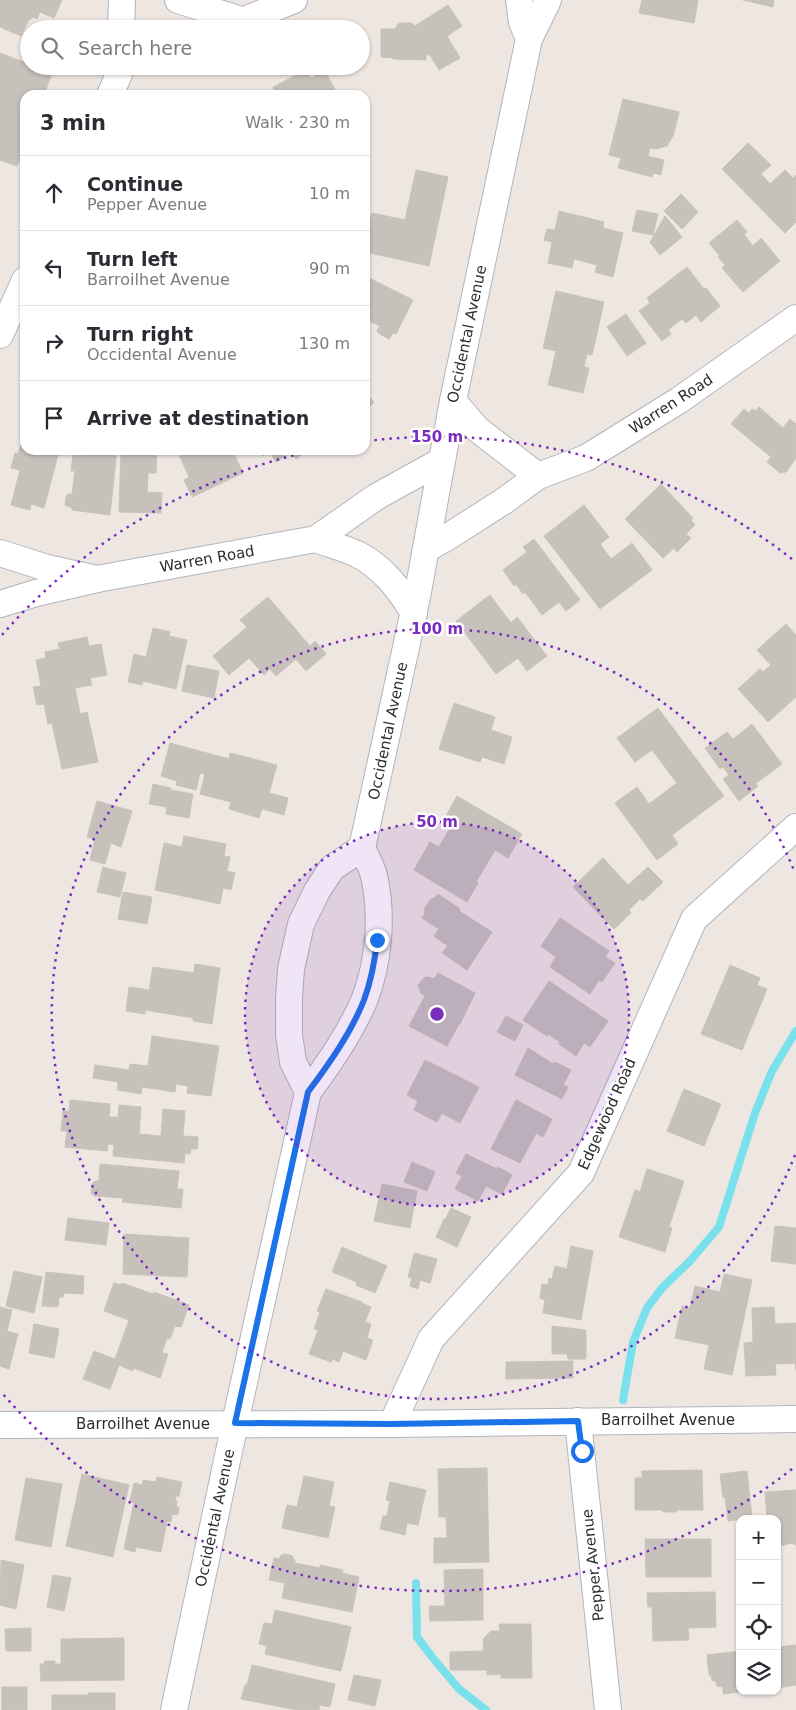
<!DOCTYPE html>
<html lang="en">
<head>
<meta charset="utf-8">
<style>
	body { margin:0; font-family:"DejaVu Sans",sans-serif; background:#f2f2f3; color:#2b2b33 }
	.controls { position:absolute; right:15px; bottom:15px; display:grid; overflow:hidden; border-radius:10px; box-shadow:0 1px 4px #0004 }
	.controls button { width:45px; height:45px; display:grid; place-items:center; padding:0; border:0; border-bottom:1px solid #e1e1e2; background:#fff; color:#2b2b33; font:25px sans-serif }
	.stop { position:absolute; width:15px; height:15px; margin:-11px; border:4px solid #1a73e8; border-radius:50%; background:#fff }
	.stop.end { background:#1a73e8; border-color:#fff; box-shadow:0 1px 5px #0008 }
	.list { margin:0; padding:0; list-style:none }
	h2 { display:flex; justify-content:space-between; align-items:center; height:65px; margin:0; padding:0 20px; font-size:21px }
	h2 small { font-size:16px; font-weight:400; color:#7c7c81 }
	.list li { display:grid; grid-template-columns:32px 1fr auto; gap:15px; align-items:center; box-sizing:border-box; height:75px; padding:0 20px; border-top:1px solid #e1e1e2 }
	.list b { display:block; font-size:19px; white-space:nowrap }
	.list p { margin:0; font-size:16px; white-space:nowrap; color:#7c7c81 }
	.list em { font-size:16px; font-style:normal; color:#7c7c81 }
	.icon { flex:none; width:28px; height:28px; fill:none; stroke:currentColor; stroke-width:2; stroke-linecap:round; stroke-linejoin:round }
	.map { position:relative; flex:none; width:796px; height:1710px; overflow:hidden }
	.search { position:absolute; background:#fff; box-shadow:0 1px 4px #0004; left:20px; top:20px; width:350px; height:55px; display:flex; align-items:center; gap:12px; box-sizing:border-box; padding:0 18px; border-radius:28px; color:#7c7c81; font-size:19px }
	.panel { position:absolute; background:#fff; box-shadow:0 1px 4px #0004; left:20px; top:90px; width:350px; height:365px; border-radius:15px }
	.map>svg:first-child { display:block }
</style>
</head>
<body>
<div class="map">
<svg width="796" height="1710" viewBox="0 0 796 1710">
	<rect width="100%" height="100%" fill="#eee6e1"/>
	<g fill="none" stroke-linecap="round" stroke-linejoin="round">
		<g stroke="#78e1ec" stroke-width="8">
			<path d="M623 1400 633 1342 647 1308 662 1288 690 1261 719 1227 755 1113 772 1071 796 1031"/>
			<path d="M416 1583 417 1637 432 1657 459 1689 486 1710"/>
		</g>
	</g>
	<g fill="#c7c1bc" stroke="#cac2ba">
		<path d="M0 0H62L54 18 40 12 37 19 34 17 28 21 21 36 0 27Z"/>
		<path d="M642 0H698L694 23 639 13Z"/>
		<path d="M743 0H774L773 7Z"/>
		<path d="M448 5 462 26 447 36 460 58 439 70 430 55H426V60L393 59V58L381 57V29H395L398 24 402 23H412L415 26Z"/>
		<path d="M0 53 29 64V66H35L52 73 44 95H25V145L17 166 0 160Z"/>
		<path d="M306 70 311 78 325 71 338 95H277L273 87Z"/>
		<path d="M623 99 679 112 673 136 667 146 656 149 650 148 648 156 664 160 661 175 653 173 652 177 618 168 621 158 609 155Z"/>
		<path d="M748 143 771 165 761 174 770 184 785 170 793 178 796 175V222L785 233 722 169Z"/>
		<path d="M416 170 448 177 429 266 365 252V245L372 213 405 220Z"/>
		<path d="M681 194 698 212 682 229 664 211Z"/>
		<path d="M637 210 658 214 653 235 632 231Z"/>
		<path d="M559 211 604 222 603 228 623 233 613 277 595 272 597 265 574 259 572 268 548 263 552 242 544 240 547 229 555 230Z"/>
		<path d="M665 216 682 237 660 255 650 242Z"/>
		<path d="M737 220 747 232 744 234 753 246 761 238 780 261 743 292 722 268 725 265 718 257 720 256 709 243Z"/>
		<path d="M687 267 704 289 706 288 720 306 701 322 696 315 686 323 682 319 668 330 671 334 662 341 639 311 650 303 647 298Z"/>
		<path d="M365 276 413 300 396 334 393 333 389 339 378 333 377 330 380 326 365 319Z"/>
		<path d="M556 291 604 302 592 355 587 354 584 367 589 368 583 393 548 385 556 351 543 348Z"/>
		<path d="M626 314 646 343 627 356 607 327Z"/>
		<path d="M365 393 374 402 365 411Z"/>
		<path d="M759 407 783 428 790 419 796 424V458L786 472 780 473 767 462 771 457 731 424 744 409 749 413 752 409 756 411Z"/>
		<path d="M25 430V450H64L63 455H58L44 508 31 504 30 510 11 505 20 470 11 468 15 453 18 454Z"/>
		<path d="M92 450H117L110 515 72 510V508L65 505 66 497 68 494H72L75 471H71L73 455 80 456 81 453 91 454Z"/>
		<path d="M121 450H157L156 473H148L147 492 162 493 161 513 119 512Z"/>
		<path d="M177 450H232L243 473 192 497 184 480 189 477Z"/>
		<path d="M259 450H305L306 451 296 459 291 452 276 462 269 451 263 456Z"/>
		<path d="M661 484 693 518 691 520 695 525 686 534 691 538 677 552 674 548 663 558 625 519Z"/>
		<path d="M584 505 609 537 600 544 611 559 632 543 652 570 600 609 544 536Z"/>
		<path d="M534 539 580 600 566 611 559 602 542 615 525 592 523 594 516 584 514 586 503 570 527 552 523 547Z"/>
		<path d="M490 595 511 623 517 617 547 656 527 671 518 658 496 674 456 621Z"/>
		<path d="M268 597 310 646 315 641 326 654 306 671 296 659 276 676 270 669 264 675 249 658 229 675 213 656 247 627 240 620Z"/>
		<path d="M786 624 796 635V697L768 722 738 689 760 669 763 672 771 665 757 650Z"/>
		<path d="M153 628 170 632 169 636 187 640 176 689 143 681 142 685 128 682 134 654 146 657Z"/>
		<path d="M87 637 89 646 101 644 107 675 90 678 92 685 75 688 80 714 87 712 98 762 62 769 52 723 48 724 44 704 37 705 33 687 41 686 36 660 46 658 45 652 60 649 58 643Z"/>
		<path d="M187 665 219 671 214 698 182 691Z"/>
		<path d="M454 703 495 717 491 730 512 737 504 764 482 757 480 762 439 749Z"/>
		<path d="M658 708 724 796 672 835 678 844 657 860 615 803 637 787 649 804 677 783 652 750 635 762 617 738Z"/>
		<path d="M752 724 782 764 755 784 758 786 739 801 723 779 729 775 723 767 720 769 705 748 727 732 733 739Z"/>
		<path d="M170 743 229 759 230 753 277 765 269 793 288 798 284 815 262 809 259 818 229 809 231 802 200 794 205 774 200 773 196 790 176 785 177 781 161 776Z"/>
		<path d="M153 784 171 788V790L193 794 189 818 166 814 167 807 149 804Z"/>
		<path d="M457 796 522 834 508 858 495 850 476 882 478 883 467 902 414 870 430 842 439 847 454 821 446 816Z"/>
		<path d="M97 801 132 811 121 847 111 843 105 864 90 860 95 839 87 837Z"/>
		<path d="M184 836 226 844 224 856 230 857 227 871 235 873 231 890 223 888 220 904 155 890 164 843 182 847Z"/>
		<path d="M603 858 628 885 648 867 663 882 643 901 640 899 629 910 631 913 614 929 573 887Z"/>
		<path d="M103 867 126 873 120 897 97 892Z"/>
		<path d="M123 892 152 897 147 924 118 919Z"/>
		<path d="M438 894 460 909 459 911 492 932 467 970 442 953 448 946 434 936 439 929 422 918 425 914 424 909 431 899 435 898Z"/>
		<path d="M560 918 609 951 605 957 615 963 602 982 599 980 590 994 550 967 556 957 541 946Z"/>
		<path d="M195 964 220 968 212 1024 193 1021V1018L145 1010V1014L126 1011 129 987 149 990 153 967 194 973Z"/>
		<path d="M730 965 760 978 757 985 767 989 742 1050 701 1034Z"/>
		<path d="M438 973 475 993 460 1024H459L447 1046 409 1026 425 996 421 993 418 985 425 977H429L434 979Z"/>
		<path d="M549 981 608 1021 590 1047 584 1043 576 1056 559 1044 560 1042 548 1034 547 1036 523 1020Z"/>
		<path d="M506 1016 523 1025 515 1041 497 1032Z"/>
		<path d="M152 1036 219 1046 211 1096 187 1093 188 1086 176 1084 175 1092 142 1087 141 1094 117 1090 118 1082 93 1078 95 1065 129 1070 130 1064 148 1066Z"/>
		<path d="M528 1048 553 1064 555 1062 571 1070 563 1085 568 1087 562 1099 515 1075Z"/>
		<path d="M425 1060 479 1087 460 1123 442 1113 437 1122 414 1110 418 1101 407 1095Z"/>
		<path d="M684 1089 721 1104 704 1146 667 1131Z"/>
		<path d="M70 1100 110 1104 109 1117H118L119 1105 141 1107 139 1134 161 1136 163 1109 185 1111 183 1136 198 1137 197 1149H191L190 1154 185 1153 184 1163 113 1156 114 1145 108 1144 107 1151 65 1147 67 1131H61L63 1111H69Z"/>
		<path d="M516 1100 552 1119 543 1137 536 1133 520 1163 491 1149Z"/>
		<path d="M466 1154 497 1169 498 1167 512 1175 502 1194 486 1186 478 1201 455 1189 462 1176 456 1173Z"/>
		<path d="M412 1162 435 1172 427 1191 404 1182Z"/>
		<path d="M100 1164 179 1171 177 1189H183L181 1208 122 1202 123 1198 94 1196 91 1193 92 1184 95 1181H99Z"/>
		<path d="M647 1169 684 1181 669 1227 672 1228 665 1252 619 1237 635 1190 640 1192Z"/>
		<path d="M382 1184 417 1191 410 1228 374 1221Z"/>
		<path d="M451 1208 471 1217 457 1247 436 1237 444 1219 445 1220Z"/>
		<path d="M68 1218 109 1223 106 1245 65 1240Z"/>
		<path d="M775 1226 796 1228V1264L771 1261Z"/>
		<path d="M124 1234 189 1238 187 1277 123 1274Z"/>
		<path d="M571 1246 593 1251 581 1320 543 1313 545 1300 540 1298 542 1284 548 1285 549 1278 552 1279 555 1266 567 1269Z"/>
		<path d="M342 1247 387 1266 375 1293 356 1285 357 1282 332 1272Z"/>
		<path d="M414 1253 437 1259 430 1283 420 1280 418 1289 410 1286 412 1278 408 1277Z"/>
		<path d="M14 1271 42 1277 34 1313 6 1306Z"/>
		<path d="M46 1272 84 1276 83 1294 64 1293 63 1297H59L58 1307 42 1306Z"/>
		<path d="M724 1274 752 1280 732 1375 704 1369 709 1345 675 1338 682 1306 690 1308 695 1286 720 1292Z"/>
		<path d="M114 1283 121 1285 122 1283 153 1294 154 1292 189 1305 181 1327 175 1326 170 1339 167 1338 162 1353 168 1354 160 1378 134 1368 133 1371 119 1365 110 1389 83 1379 94 1351 115 1359 129 1320 104 1311Z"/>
		<path d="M326 1289 362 1302V1303L371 1307 365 1322 371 1324 367 1338 373 1340 366 1360 343 1351 339 1362 332 1359 331 1362 309 1354 318 1330 314 1329 320 1312 317 1311Z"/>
		<path d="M0 1307 12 1310 7 1331 18 1334 9 1369 0 1366Z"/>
		<path d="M774 1307 775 1324 796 1323V1370L795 1363 775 1364 776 1375 746 1376 744 1343 753 1342 752 1308Z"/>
		<path d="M34 1324 59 1329 54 1358 29 1353Z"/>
		<path d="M552 1326 586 1330V1359H568L567 1354H552Z"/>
		<path d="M573 1361V1378L506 1379V1362Z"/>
		<path d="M487 1468 489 1562 434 1563V1538H447L446 1517H439L438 1469Z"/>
		<path d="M702 1470 703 1510H676L677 1512H663L662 1510H635V1478H642V1471Z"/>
		<path d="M747 1471 752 1518 728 1521 725 1497 723 1498 720 1474Z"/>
		<path d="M82 1474 129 1485 113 1557 66 1546Z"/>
		<path d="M304 1476 334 1482 329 1506 335 1507 328 1538 282 1528 287 1505 297 1507Z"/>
		<path d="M157 1477 182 1482 179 1496H176L175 1501H177L176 1506 179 1507 178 1515 172 1514 171 1522 167 1521 161 1552 136 1547 135 1552 124 1549 134 1502 130 1501 134 1483 142 1485 143 1480 156 1482Z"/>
		<path d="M26 1478 62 1484 51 1547 15 1540Z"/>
		<path d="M390 1482 426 1490 418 1525 407 1523 405 1535 380 1529 383 1516H387L390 1501 386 1500Z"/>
		<path d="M796 1490V1545L791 1543 777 1547V1519H767L765 1492Z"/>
		<path d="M645 1539H711V1577H646Z"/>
		<path d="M285 1554 292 1556 295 1561V1563L320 1568V1565L343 1570 342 1573 359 1577 352 1612 282 1598 285 1583 269 1580 274 1558 279 1559 281 1555Z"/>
		<path d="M1 1560 24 1565 16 1609 0 1605Z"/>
		<path d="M483 1569V1620L430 1621 429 1606H445L444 1570Z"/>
		<path d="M53 1575 71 1578 64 1611 47 1607Z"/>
		<path d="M715 1592 716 1627 688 1628 689 1640 653 1641 652 1607H648L647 1593Z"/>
		<path d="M275 1610 351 1627 341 1671 265 1654 267 1646 259 1644 264 1623 272 1624Z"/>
		<path d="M499 1624H531L532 1678H501V1674L487 1675V1670H450V1652L484 1651 483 1639 491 1631H500Z"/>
		<path d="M31 1628V1651H6L5 1629Z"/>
		<path d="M124 1638V1680L41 1681 40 1664H44L45 1661H55V1664H61V1639Z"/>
		<path d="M796 1645V1685L777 1688V1647Z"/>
		<path d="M740 1651V1691H748L723 1694V1687L717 1686 715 1680 712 1681 711 1675H709L707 1655Z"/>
		<path d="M252 1665 335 1684 330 1707 320 1705 319 1710H297L241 1699 245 1685H247Z"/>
		<path d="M354 1675 381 1680 375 1706 348 1700Z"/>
		<rect x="2" y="1687" width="25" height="23"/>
		<path d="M88 1693H115V1710H52V1695H88Z"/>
	</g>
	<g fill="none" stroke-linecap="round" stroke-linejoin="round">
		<g stroke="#b1b5bd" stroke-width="28">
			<g id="street">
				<path d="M178 0 241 20"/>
				<path d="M519 0 522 22 529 39"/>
				<path d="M121 29 122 0"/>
				<path d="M222 29 294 0"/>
				<path d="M110 95 119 74V66"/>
				<path d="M0 335 25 280"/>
				<path d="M453 401 477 429 538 476"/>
				<path d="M316 539C329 544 344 548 357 554 383 567 399 589 414 613"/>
				<path d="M426 549 446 538 504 501 538 476 586 458 678 401 796 318"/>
				<path d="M0 553 47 568 97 579 36 593 0 604"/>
				<path d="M97 579 316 539 376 497 441 461"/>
				<path d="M308 1092 293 1062 289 1035V999L291 969 301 924 317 891 332 868 362 848"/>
				<path d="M578 1421 608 1710"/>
				<path d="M392 1424 431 1339 581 1173 694 919 796 827"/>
				<path d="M0 1425 392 1424 796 1419"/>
				<path d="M174 1710 235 1423 308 1092C329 1064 350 1033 364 1001 379 963 383 915 374 876 372 867 366 857 362 848L417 597 453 401 529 39 548 0"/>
			</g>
		</g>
		<use href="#street" stroke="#fff" stroke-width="26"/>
	</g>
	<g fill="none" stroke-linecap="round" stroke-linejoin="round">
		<path stroke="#1a73e8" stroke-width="6" d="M377 940C375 960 371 981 364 1000 351 1033 329 1064 308 1092L235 1423 392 1424 578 1421 582 1451"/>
	</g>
	<circle cx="437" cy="1014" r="192" fill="#7b2cbf" fill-opacity=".12"/>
	<g fill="none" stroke="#7b2cbf" stroke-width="2.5" stroke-dasharray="2.5 5">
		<circle cx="437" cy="1014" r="192"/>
		<path d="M795 1155A385 385 0 1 1 795 873"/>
		<path d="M792 1469A577 577 0 0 1 2 1393M2 635A577 577 0 0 1 312 451M367 441A577 577 0 0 1 792 559"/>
	</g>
	<g text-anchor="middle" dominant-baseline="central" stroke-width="5" stroke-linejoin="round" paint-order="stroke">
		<g font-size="15" fill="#2e2e2e" stroke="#fff">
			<text transform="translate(467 334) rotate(-78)">Occidental Avenue</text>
			<text transform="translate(671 404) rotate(-33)">Warren Road</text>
			<text transform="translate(207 559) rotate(-10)">Warren Road</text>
			<text transform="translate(388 731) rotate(-78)">Occidental Avenue</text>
			<text transform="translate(607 1114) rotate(-66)">Edgewood Road</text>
			<text x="668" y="1420">Barroilhet Avenue</text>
			<text x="143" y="1424">Barroilhet Avenue</text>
			<text transform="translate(215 1518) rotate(-78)">Occidental Avenue</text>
			<text transform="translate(593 1565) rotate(-96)">Pepper Avenue</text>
		</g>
	</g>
	<circle cx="437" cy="1014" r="8" fill="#7b2cbf" stroke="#fff" stroke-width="2.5"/>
	<g font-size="15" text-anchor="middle" font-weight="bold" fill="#7b2cbf" stroke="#fff" stroke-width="5" stroke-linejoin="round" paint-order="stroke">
		<text x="437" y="442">150 m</text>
		<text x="437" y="634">100 m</text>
		<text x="437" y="827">50 m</text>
	</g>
</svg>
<div class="controls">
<button>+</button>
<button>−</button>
<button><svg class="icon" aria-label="locate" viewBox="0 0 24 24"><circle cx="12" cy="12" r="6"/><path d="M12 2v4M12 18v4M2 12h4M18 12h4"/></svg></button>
<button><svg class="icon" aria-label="layers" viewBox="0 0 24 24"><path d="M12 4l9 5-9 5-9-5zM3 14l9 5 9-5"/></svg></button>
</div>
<div class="stop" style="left:582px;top:1451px"></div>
<div class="stop end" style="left:377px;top:940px"></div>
<div class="search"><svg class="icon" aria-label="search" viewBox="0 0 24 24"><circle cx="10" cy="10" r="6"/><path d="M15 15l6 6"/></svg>Search here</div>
<section class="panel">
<h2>3 min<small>Walk · 230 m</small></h2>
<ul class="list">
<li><svg class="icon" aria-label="ahead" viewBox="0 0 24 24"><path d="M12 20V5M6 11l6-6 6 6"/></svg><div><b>Continue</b><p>Pepper Avenue</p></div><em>10 m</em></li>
<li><svg class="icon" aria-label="left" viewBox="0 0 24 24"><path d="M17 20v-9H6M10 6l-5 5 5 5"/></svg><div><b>Turn left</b><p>Barroilhet Avenue</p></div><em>90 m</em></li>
<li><svg class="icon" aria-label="right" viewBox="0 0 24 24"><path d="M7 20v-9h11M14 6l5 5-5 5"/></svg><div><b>Turn right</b><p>Occidental Avenue</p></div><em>130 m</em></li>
<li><svg class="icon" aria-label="arrive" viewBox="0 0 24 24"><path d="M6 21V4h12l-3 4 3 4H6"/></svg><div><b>Arrive at destination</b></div></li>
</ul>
</section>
</div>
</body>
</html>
